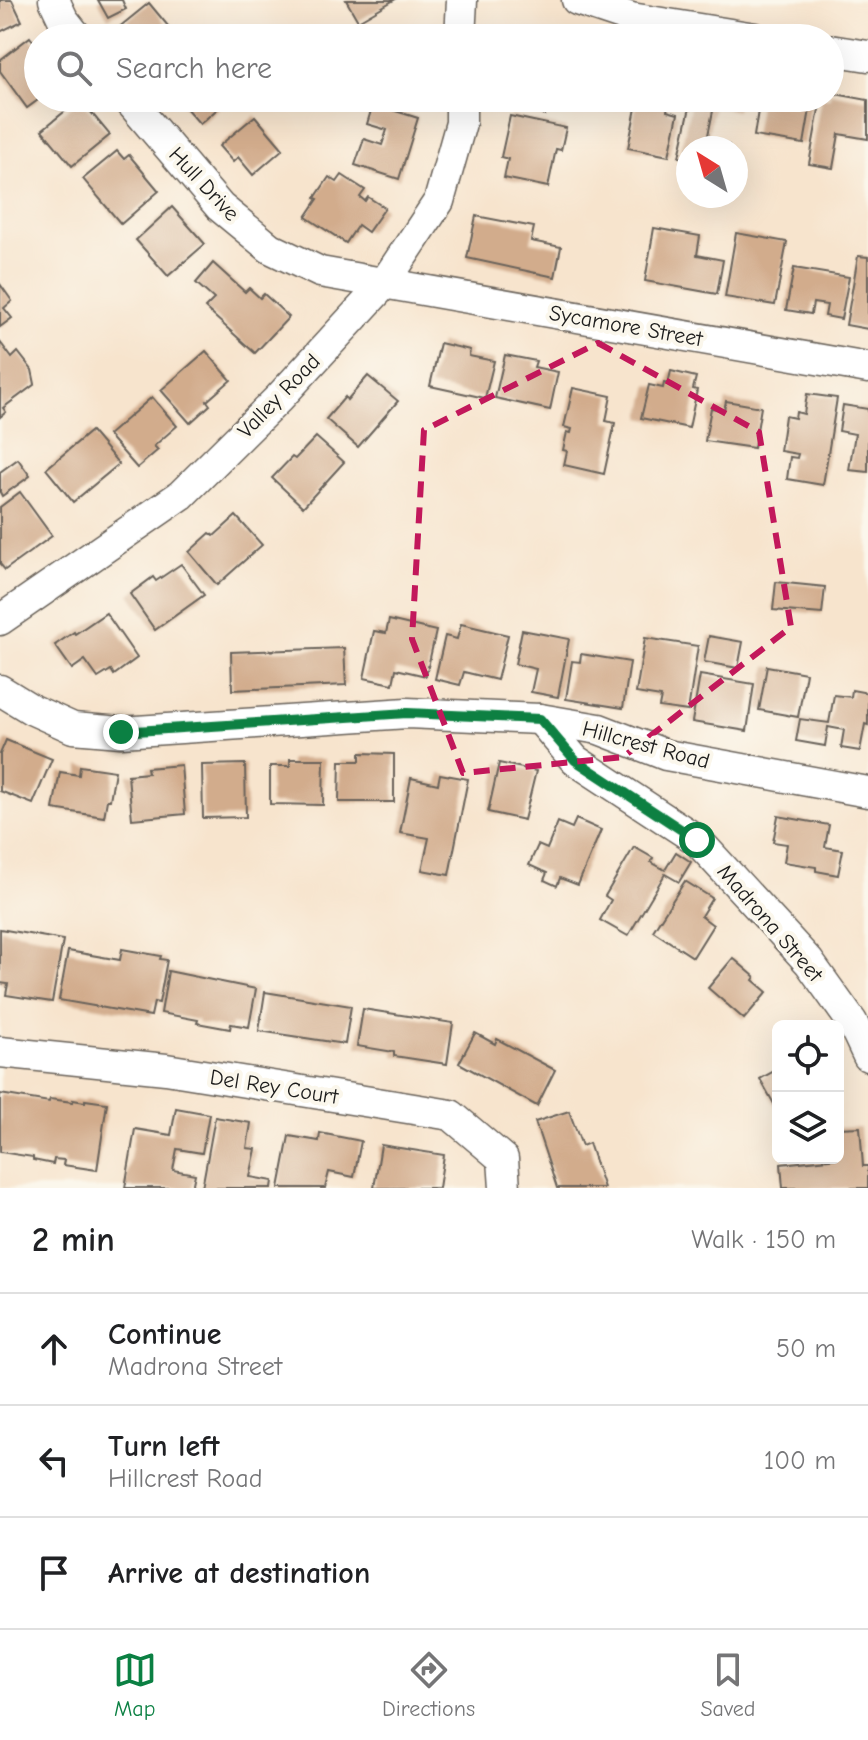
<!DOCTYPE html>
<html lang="en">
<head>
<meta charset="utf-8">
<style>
	body { margin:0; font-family:"Comic Neue",sans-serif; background:#f6f6f6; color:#202124 }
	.controls { position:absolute; right:24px; bottom:24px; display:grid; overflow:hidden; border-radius:12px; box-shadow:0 8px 32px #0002 }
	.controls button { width:72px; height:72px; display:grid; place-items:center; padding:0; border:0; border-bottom:2px solid #e0e0e0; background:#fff; color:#202124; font:40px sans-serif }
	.compass { position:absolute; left:676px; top:136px; width:72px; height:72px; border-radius:50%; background:#fff; box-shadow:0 8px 32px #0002; rotate:323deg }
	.stop { position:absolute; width:24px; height:24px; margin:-18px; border:6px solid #0b8043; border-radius:50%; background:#fff }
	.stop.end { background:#0b8043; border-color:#fff; box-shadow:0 2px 8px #0008 }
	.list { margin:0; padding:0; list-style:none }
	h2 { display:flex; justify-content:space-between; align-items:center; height:104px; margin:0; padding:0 32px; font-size:34px }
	h2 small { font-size:26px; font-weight:400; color:#757577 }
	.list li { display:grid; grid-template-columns:52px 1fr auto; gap:24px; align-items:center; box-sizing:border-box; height:112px; padding:0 32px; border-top:2px solid #e0e0e0 }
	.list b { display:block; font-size:30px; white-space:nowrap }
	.list p { margin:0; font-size:26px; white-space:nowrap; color:#757577 }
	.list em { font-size:26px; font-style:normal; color:#757577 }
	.icon { flex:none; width:44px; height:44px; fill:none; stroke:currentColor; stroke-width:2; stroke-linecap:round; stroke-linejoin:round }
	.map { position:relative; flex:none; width:868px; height:1188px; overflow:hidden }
	.search { position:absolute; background:#fff; box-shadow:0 8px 32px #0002; left:24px; right:24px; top:24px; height:88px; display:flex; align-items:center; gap:20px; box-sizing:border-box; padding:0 28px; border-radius:44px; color:#757577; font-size:30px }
	.sheet { height:440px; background:#fff }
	nav { display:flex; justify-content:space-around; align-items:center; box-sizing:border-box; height:112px; border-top:2px solid #e0e0e0; background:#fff; font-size:22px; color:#757577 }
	nav a { display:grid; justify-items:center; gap:4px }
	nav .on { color:#0b8043 }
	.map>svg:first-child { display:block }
</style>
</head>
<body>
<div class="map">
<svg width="868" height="1188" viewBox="0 0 868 1188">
	<rect width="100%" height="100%" fill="#fbf7ec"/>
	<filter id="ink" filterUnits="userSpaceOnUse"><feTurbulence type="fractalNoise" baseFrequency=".0125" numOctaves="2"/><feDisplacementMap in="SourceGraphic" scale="16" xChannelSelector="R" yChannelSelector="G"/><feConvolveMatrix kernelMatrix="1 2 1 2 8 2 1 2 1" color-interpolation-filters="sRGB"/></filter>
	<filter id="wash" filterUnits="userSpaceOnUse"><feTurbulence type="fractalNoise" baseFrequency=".006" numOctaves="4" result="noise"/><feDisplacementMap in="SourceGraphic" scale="32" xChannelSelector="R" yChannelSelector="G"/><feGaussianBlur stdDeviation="1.8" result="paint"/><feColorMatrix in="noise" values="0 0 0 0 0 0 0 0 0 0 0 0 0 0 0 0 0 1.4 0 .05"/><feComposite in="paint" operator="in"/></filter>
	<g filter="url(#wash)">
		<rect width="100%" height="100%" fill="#f7e4cd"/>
		<g id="blocks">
			<g fill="#d2ac8c">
				<path d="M0 0H12L22 21 0 32Z"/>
				<path d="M98 0H122L126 9 108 18Z"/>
				<path d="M346 0H394L358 21Z"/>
				<path d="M149 3 178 38H127L118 28Z"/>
				<path d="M406 25 408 38H366L365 32Z"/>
				<path d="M30 37 38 47V100L27 108 0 71V60Z"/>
				<path d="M830 93 868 100V139L839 134 833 168 809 164 821 98H830Z"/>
				<path d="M177 98H230L200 124Z"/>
				<path d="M514 98H556L555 102 549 101 545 115 512 108Z"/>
				<path d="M638 98H669L667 111 678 114 669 156 628 148Z"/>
				<path d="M692 98H739L737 111 714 106 707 140 729 145V148H688V159L679 157Z"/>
				<path d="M760 98H812L804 144 754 136Z"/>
				<path d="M80 99 110 135 72 166 42 130Z"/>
				<path d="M373 104 418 118 399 179 355 165 364 139 382 145 387 130 367 124Z"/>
				<path d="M255 116 283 149 253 175 238 157 233 162 219 146Z"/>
				<path d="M510 116 566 128 561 150 556 149 548 187 504 178 508 159 501 157Z"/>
				<path d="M117 151 124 159 129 155 159 191 121 224 83 179Z"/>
				<path d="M342 175 365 190 360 197 365 201 368 197 385 208 368 232 358 225 346 243 306 217 318 199 315 198 329 177 337 182Z"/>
				<path d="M172 207 205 244 168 276 136 240Z"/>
				<path d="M476 216 534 227 531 241 561 247 555 277 467 258Z"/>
				<path d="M654 228 700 236 697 255 723 260 717 294 645 281Z"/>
				<path d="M736 233 787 242 775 305 725 297Z"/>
				<path d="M858 256 868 257V329L846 325Z"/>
				<path d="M213 263 245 292 249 288 260 298 264 294 289 317 255 353 205 308 214 299 196 283Z"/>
				<path d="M794 268 849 277 841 319 825 316 827 305 813 303 811 314 786 310Z"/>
				<path d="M0 284 12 301 4 308 12 318 0 327Z"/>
				<path d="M0 342 12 358 18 352 32 370 35 384 3 408 6 412 0 417Z"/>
				<path d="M440 343 470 350 469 356 494 361 485 398 430 386Z"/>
				<path d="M206 351 231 380 207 401 210 405 190 423 161 390Z"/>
				<path d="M505 355 536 361 534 367 558 372 550 410 495 398Z"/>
				<path d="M671 371 696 377 693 389 697 390 689 428 641 418 649 385 663 388 664 383 668 384Z"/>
				<path d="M368 376 398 401 358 447 326 419 345 397 347 400Z"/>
				<path d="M573 388 611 396 606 421 615 423 604 474 564 465 567 451 563 450 567 432 571 433 572 429 564 427Z"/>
				<path d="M807 394 837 398 823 485 787 479 790 457 797 458 798 454 780 451 785 416 795 418 796 412 804 414Z"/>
				<path d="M152 397 177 426 154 446 158 450 137 468 108 435Z"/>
				<path d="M726 401 761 407 754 448 705 441 711 408 724 410Z"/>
				<path d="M843 405 868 409V472L849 470 855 434 839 431Z"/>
				<path d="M91 431 119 464 73 502 46 469Z"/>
				<path d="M316 437 344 462 303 507 272 478 292 457 295 459Z"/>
				<path d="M18 459 30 476 2 496 0 492V472Z"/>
				<path d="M20 492 52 536 5 570 0 564V507Z"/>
				<path d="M236 516 262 545 217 585 189 552 210 533 214 536Z"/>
				<path d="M181 564 204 595 155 630 130 594 153 577 156 581Z"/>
				<path d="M776 582 825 587 822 614 773 610Z"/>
				<path d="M106 613 137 658 114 675 111 670 98 678 85 660 72 669 55 645 74 632 75 634Z"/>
				<path d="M389 620 436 631 426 676 396 669 393 684 364 678 374 631 386 633Z"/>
				<path d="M461 624 508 635 497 680 464 672 460 685 435 679 445 636 457 639Z"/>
				<path d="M522 630 569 639 558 697 531 692 536 669 515 664Z"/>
				<path d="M709 636 743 642 738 668 704 662Z"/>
				<path d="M645 638 698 646 688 711 659 707 661 697 636 693Z"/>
				<path d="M344 648 346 685 232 690 231 652Z"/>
				<path d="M581 654 630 662 623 708 566 699 572 661 580 662Z"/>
				<path d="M767 666 806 673 798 717 759 710Z"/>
				<path d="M700 675 754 684 747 731 692 722Z"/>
				<path d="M852 690 868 693V725L865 724 860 751 841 748 844 730 828 727 825 746 796 741 800 719 829 723 834 695 851 697Z"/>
				<path d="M6 740 52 759 33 804 0 791V754Z"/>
				<path d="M360 753 394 754V802H339L340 761H360Z"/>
				<path d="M290 759H324L323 805 270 804V766H290Z"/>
				<path d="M499 763 536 771 524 820 488 812Z"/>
				<path d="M245 764 246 817 203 818 202 765Z"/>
				<path d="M181 765 185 814 132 819 128 775 148 773 147 768Z"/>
				<path d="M80 766 115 771 110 800H107L104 817 53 809 60 772 79 775Z"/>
				<path d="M440 774 468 779 449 875 422 870 429 838 400 833 411 778 438 784Z"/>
				<path d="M778 816 829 825 825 847 843 850 838 875 816 871V867L784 862 787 844 773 842Z"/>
				<path d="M576 819 601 830 578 885 560 878 557 886 544 880 547 873 529 865 538 845 547 849 558 822 572 828Z"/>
				<path d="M634 847 653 858 651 862 665 870 676 852 691 862 679 882 665 874 628 936 600 920 611 900 605 896Z"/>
				<path d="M685 881 712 898 701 916 713 925 693 957 653 931Z"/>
				<path d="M0 929 63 940 52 1002 6 995 8 984 0 983Z"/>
				<path d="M122 949 161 956 160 959 167 960 159 1003 154 1002 151 1016 59 1000 68 951 120 960Z"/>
				<path d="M733 958 755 977 753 980 767 992 744 1019 708 988Z"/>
				<path d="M168 971 256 989 249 1027 231 1024 230 1029 197 1023 198 1020 161 1013Z"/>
				<path d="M265 992 351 1006 345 1044 259 1031Z"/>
				<path d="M363 1009 453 1023 447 1064 394 1056V1052L357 1046Z"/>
				<path d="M475 1033 495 1044 497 1039 555 1070 537 1106 459 1063Z"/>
				<path d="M778 1069V1111L760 1079Z"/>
				<path d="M0 1094 49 1102 50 1099 73 1102V1100L85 1102V1100L107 1103 97 1170 63 1165 64 1160 54 1159 53 1164 33 1160V1157L0 1152Z"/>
				<path d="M176 1108 209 1114 202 1153 177 1149 173 1170 195 1174 192 1188H125L135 1129 171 1135Z"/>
				<path d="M569 1111 582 1146 589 1143 604 1188H557L535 1122Z"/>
				<path d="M215 1117 251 1123 247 1148 256 1149 250 1177 273 1181 272 1188H202Z"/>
				<path d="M860 1127 863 1166H868V1188H783L781 1164 838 1158V1128Z"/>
				<path d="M320 1133 361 1141 354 1177 329 1172 325 1188H279L289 1136 319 1141Z"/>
				<path d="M381 1145 444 1155 439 1188H374Z"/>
			</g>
		</g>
	</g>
	<g filter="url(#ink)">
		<use href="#blocks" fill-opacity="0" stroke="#69625a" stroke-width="2"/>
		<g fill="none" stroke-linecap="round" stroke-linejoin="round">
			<g stroke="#69625a" stroke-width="33">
				<g id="minor">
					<path d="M54 0 63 19 78 38"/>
					<path d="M577 0 631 18 755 38"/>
					<path d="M460 38 462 0"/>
					<path d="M830 50 868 56"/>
					<path d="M127 98 220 207 270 248 320 272 868 368"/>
					<path d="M0 620 181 495 279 398 383 285 439 201 461 123V98"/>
					<path d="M0 690 31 709 73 728 121 732 407 713 540 719 599 729 666 755 868 792"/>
					<path d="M540 719 575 760 697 840 809 962 852 1022 868 1056"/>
					<path d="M0 1052 166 1069 451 1115 503 1159 505 1188"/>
				</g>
			</g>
			<use href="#minor" stroke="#fff" stroke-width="30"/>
		</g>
	</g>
	<g fill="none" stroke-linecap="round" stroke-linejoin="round" filter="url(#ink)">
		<path stroke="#0b8043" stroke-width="10" d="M121 732 407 713 540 719 575 760 697 840"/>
	</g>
	<path fill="none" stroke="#c2185b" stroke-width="6" stroke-dasharray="16 10" stroke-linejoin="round" d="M598 343 759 432 791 627 623 757 463 773 412 639 424 430Z"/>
	<g text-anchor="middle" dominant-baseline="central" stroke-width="8" stroke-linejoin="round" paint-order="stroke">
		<g font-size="22" fill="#1c1c1c" stroke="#fbf7ec">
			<text transform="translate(204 184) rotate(47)">Hull Drive</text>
			<text transform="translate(626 326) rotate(10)">Sycamore Street</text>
			<text transform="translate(279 396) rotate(-46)">Valley Road</text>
			<text transform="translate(646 745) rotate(15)">Hillcrest Road</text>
			<text transform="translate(770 923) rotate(49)">Madrona Street</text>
			<text transform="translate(274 1087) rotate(9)">Del Rey Court</text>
		</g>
	</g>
</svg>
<div class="controls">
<button><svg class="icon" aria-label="locate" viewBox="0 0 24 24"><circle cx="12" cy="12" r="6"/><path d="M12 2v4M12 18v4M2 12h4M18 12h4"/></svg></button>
<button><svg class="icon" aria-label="layers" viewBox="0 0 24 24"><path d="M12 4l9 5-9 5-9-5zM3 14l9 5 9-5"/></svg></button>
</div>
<svg class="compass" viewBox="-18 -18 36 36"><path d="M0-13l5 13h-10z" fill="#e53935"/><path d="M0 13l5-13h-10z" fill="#757577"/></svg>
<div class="stop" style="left:697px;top:840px"></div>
<div class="stop end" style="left:121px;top:732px"></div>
<div class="search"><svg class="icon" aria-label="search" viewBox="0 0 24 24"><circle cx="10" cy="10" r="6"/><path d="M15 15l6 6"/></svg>Search here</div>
</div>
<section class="sheet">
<h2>2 min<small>Walk · 150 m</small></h2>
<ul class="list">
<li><svg class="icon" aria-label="ahead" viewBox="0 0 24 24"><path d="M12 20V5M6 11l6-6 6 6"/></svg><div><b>Continue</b><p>Madrona Street</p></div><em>50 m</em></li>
<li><svg class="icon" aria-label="left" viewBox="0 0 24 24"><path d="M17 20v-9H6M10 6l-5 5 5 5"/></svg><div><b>Turn left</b><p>Hillcrest Road</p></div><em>100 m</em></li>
<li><svg class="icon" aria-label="arrive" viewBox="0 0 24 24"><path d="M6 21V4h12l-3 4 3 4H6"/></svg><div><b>Arrive at destination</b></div></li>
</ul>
</section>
<nav>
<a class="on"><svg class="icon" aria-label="map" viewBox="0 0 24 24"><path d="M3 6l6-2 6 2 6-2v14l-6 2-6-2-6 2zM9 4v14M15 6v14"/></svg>Map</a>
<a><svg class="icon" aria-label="directions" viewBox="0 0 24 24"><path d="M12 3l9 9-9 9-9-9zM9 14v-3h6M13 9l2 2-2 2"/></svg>Directions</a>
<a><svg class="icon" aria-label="saved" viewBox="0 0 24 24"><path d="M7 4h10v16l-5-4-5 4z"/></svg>Saved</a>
</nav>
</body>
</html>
